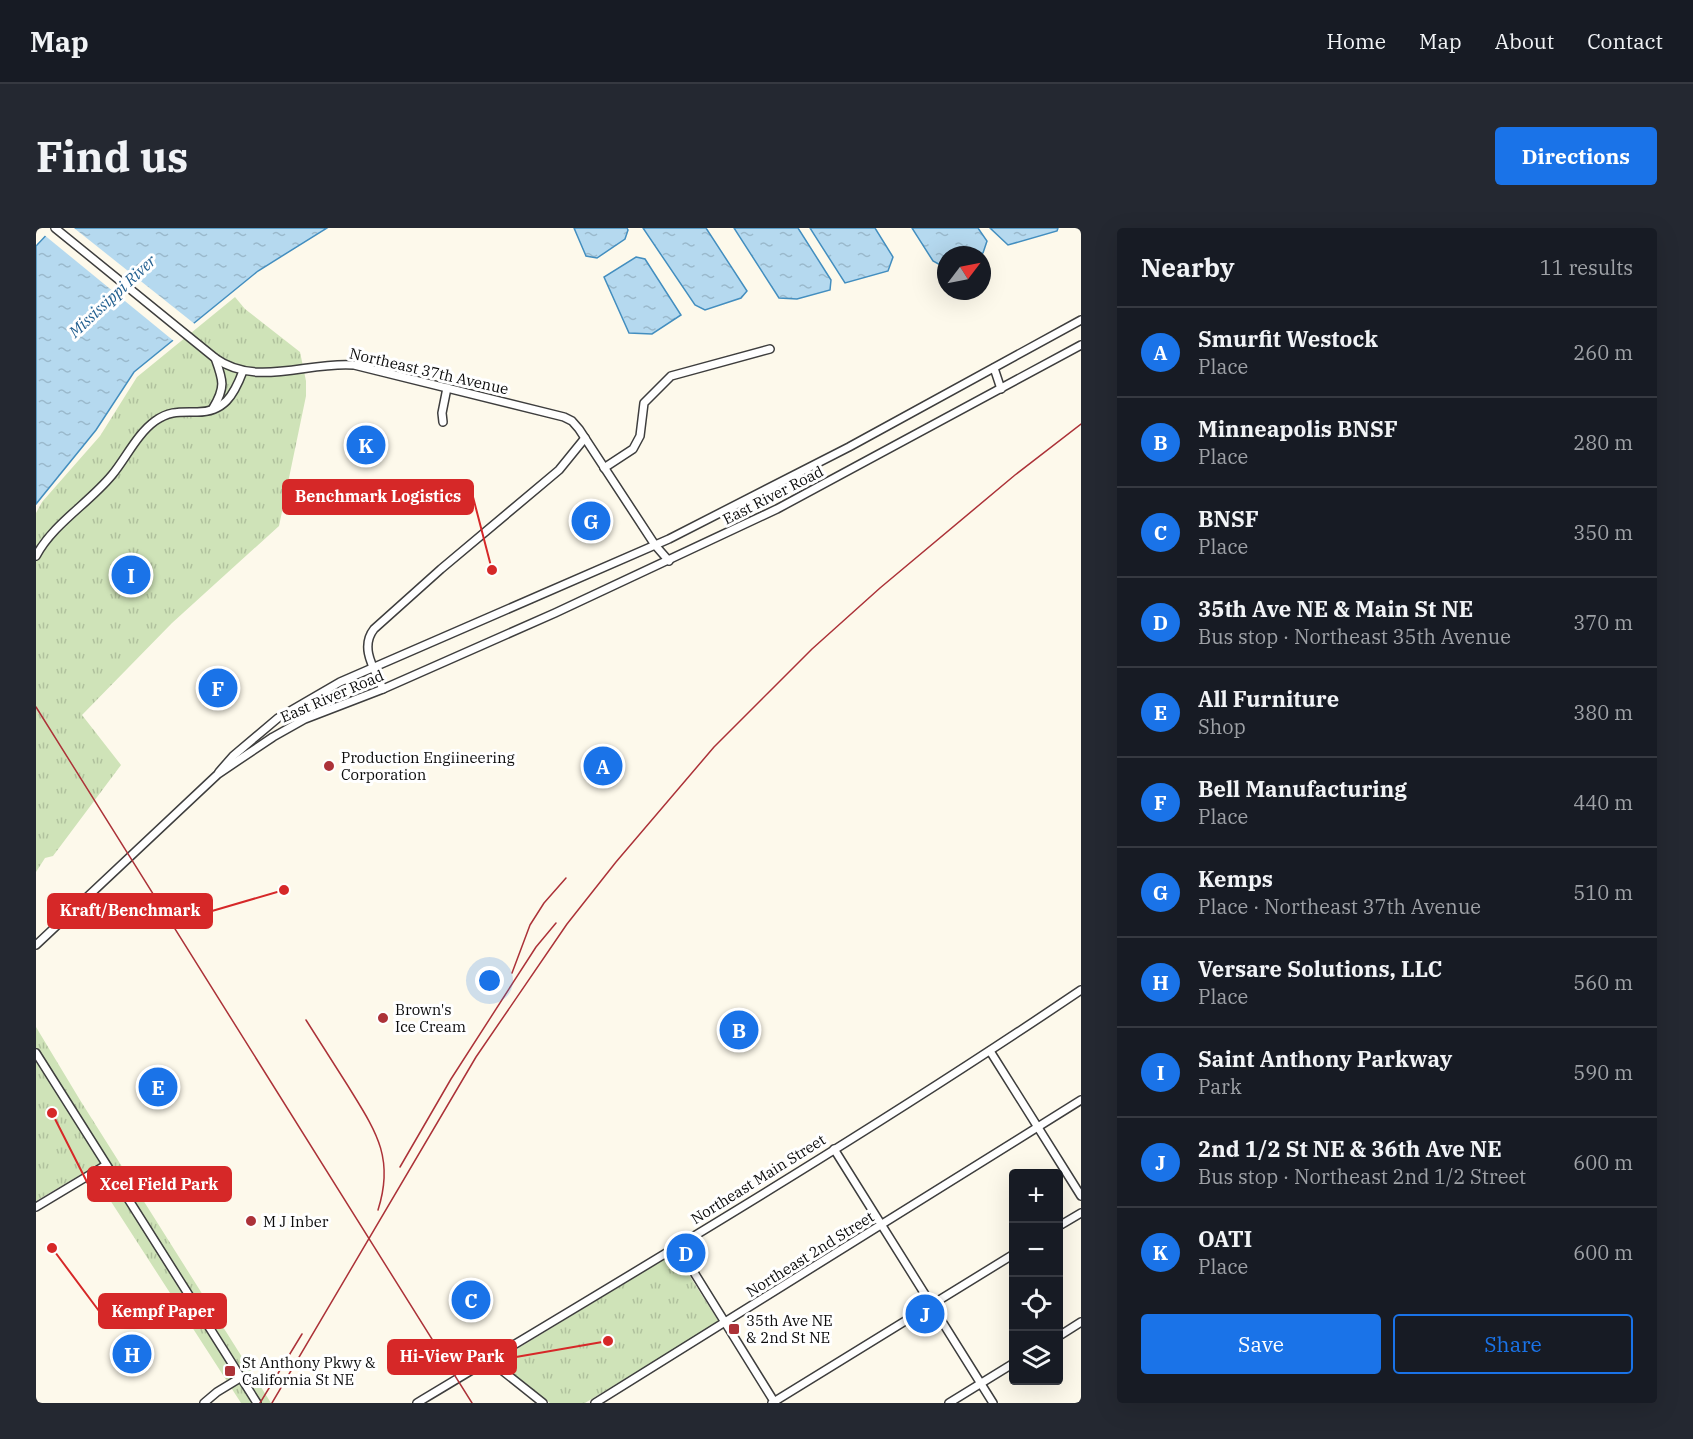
<!DOCTYPE html>
<html lang="en">
<head>
<meta charset="utf-8">
<style>
	body { margin:0; font-family:"IBM Plex Serif",serif; background:#242831; color:#f1f3f6 }
	.controls { position:absolute; right:18px; bottom:18px; display:grid; overflow:hidden; border-radius:6px; box-shadow:0 6px 24px #0002 }
	.controls button { width:54px; height:54px; display:grid; place-items:center; padding:0; border:0; border-bottom:2px solid #363941; background:#171b24; color:#f1f3f6; font:30px sans-serif }
	.compass { position:absolute; left:901px; top:18px; width:54px; height:54px; border-radius:50%; background:#171b24; box-shadow:0 6px 24px #0002; rotate:58deg }
	.you { position:absolute; left:454px; top:753px; width:21px; height:21px; margin:-15px; border:4px solid #fff; border-radius:50%; background:#1a73e8; box-shadow:0 0 0 9px #1a73e833 }
	.badge { display:grid; place-items:center; width:39px; height:39px; border-radius:50%; background:#1a73e8; color:#fff; font-size:20px; font-weight:700 }
	.pin { position:absolute; translate:-50% -50%; border:3px solid #fff; box-shadow:0 2px 6px #0006 }
	.list { margin:0; padding:0; list-style:none }
	h2 { display:flex; justify-content:space-between; align-items:center; height:78px; margin:0; padding:0 24px; font-size:26px }
	h2 small { font-size:20px; font-weight:400; color:#9ea1a6 }
	.list li { display:grid; grid-template-columns:39px 1fr auto; gap:18px; align-items:center; box-sizing:border-box; height:90px; padding:0 24px; border-top:2px solid #363941 }
	.list b { display:block; font-size:22px; white-space:nowrap }
	.list p { margin:0; font-size:20px; white-space:nowrap; color:#9ea1a6 }
	.list em { font-size:20px; font-style:normal; color:#9ea1a6 }
	.actions { display:flex; gap:12px; padding:18px 24px }
	.actions a { flex:1; padding:14px 0; border:2px solid #1a73e8; border-radius:6px; text-align:center; font-size:21px; color:#1a73e8 }
	.actions .main { background:#1a73e8; color:#fff }
	.icon { flex:none; width:33px; height:33px; fill:none; stroke:currentColor; stroke-width:2; stroke-linecap:round; stroke-linejoin:round }
	.map { position:relative; flex:none; width:1045px; height:1175px; overflow:hidden; border-radius:6px }
	header { display:flex; align-items:center; gap:36px; box-sizing:border-box; height:84px; padding:0 30px; background:#171b24; border-bottom:2px solid #363941 }
	header strong { font-size:28px }
	nav { display:flex; gap:33px; margin-inline-start:auto; font-size:21px }
	.intro { display:flex; align-items:center; justify-content:space-between; box-sizing:border-box; height:144px; padding:0 36px }
	h1 { margin:0; font-size:42px }
	.button { padding:15px 27px; border-radius:6px; background:#1a73e8; color:#fff; font-size:21px; font-weight:700 }
	main { display:flex; gap:36px; padding:0 36px }
	aside { flex:1; background:#171b24; border-radius:6px; box-shadow:0 6px 24px #0002 }
	.map>svg:first-child { display:block }
</style>
</head>
<body>
<header>
<strong>Map</strong>
<nav><a>Home</a><a>Map</a><a>About</a><a>Contact</a></nav>
</header>
<div class="intro"><h1>Find us</h1><a class="button">Directions</a></div>
<main>
<div class="map">
<svg width="1045" height="1175" viewBox="0 0 1045 1175">
	<defs>
		<pattern id="grass-tufts" width="24" height="20" patternUnits="userSpaceOnUse" patternTransform="scale(1.5)"><rect width="24" height="20" fill="#cfe3b8"/><path d="M3 7l-1-3M5 7V3M7 7l1-3M15 17l-1-3M17 17v-4M19 17l1-3" fill="none" stroke="#b0c19d"/></pattern>
		<pattern id="water-ripples" width="26" height="14" patternUnits="userSpaceOnUse" patternTransform="scale(1.5)"><rect width="26" height="14" fill="#b5d9ef"/><path d="M2 4q2-2 4 0t4 0M15 11q2-2 4 0t4 0" fill="none" stroke="#9ab9cc"/></pattern>
	</defs>
	<rect width="100%" height="100%" fill="#fdf9eb"/>
	<g fill="url(#grass-tufts)">
		<path d="M199 69 209 81 264 124 270 153V168L243 298 136 395 46 487 85 537 17 628 9 630 0 644V285L6 274 64 208 101 149Z"/>
		<path d="M0 799 44 872 235 1175H205L54 941 0 973Z"/>
		<path d="M639 1025 683 1094 549 1175H514L461 1133Z"/>
	</g>
	<g fill="url(#water-ripples)" stroke="#438ebf" stroke-width="1.5">
		<path d="M17 0H291L222 43 98 144 60 202 0 276V18Z"/>
		<path d="M538 0H591L592 2 589 11 561 30 550 28Z"/>
		<path d="M607 0H670L711 63 705 70 669 82 659 77Z"/>
		<path d="M698 0H762L795 52 794 62 761 71 743 70Z"/>
		<path d="M774 0H839L857 29 852 43 809 55Z"/>
		<path d="M876 0H942L951 13 947 25 941 27H910L908 39 897 33Z"/>
		<path d="M954 0H1022L1021 3 972 17Z"/>
		<path d="M600 29 609 31 645 87 616 106 593 105 568 49Z"/>
	</g>
	<path fill="#fdf9eb" d="M13 0H38L160 97 139 114 7 6Z"/>
	<g fill="none" stroke-linecap="round" stroke-linejoin="round">
		<g stroke="#3e3e3e" stroke-width="10">
			<g id="minor">
				<path d="M19 0 179 130C221 160 272 133 318 137L528 189 536 193 543 201 619 317 633 333"/>
				<path d="M958 140 965 161"/>
				<path d="M177 180C190 159 187 152 179 130"/>
				<path d="M407 194 406 185 411 160"/>
				<path d="M568 240 597 221 604 208 608 175 635 148 734 121"/>
				<path d="M0 328C17 296 53 275 76 247 90 230 101 206 119 193 133 183 143 184 159 184 188 185 198 167 207 143"/>
				<path d="M347 461C339 442 323 420 338 401L405 341 523 242 549 210"/>
				<path d="M183 544 197 528 242 490 304 454 633 311 813 219 1045 92"/>
				<path d="M0 717 182 546 237 509 269 491 347 461 519 385 741 281 1045 117"/>
				<path d="M954 823 1045 968"/>
				<path d="M0 825 221 1175"/>
				<path d="M798 921 957 1175"/>
				<path d="M0 979 70 937"/>
				<path d="M1023 998 1045 985"/>
				<path d="M641 1017 739 1175"/>
				<path d="M1023 1108 1045 1094"/>
				<path d="M453 1132 507 1175"/>
				<path d="M168 1175 181 1164 204 1150"/>
				<path d="M381 1175C604 1041 829 908 1045 762"/>
				<path d="M559 1175 1045 872"/>
				<path d="M736 1175 978 1026"/>
				<path d="M913 1175 978 1135"/>
			</g>
		</g>
		<use href="#minor" stroke="#fff" stroke-width="7"/>
		<g stroke="#ac3238" stroke-width="1.5">
			<path d="M0 479 436 1175"/>
			<path d="M476 745 494 697 508 675 530 650"/>
			<path d="M270 792C284 814 298 836 312 858 339 902 359 929 342 982"/>
			<path d="M364 939 415 851 500 719 520 695"/>
			<path d="M224 1175 266 1106"/>
			<path d="M236 1175 440 829 531 696 580 634 678 519 776 421 844 360 979 247 1045 196"/>
		</g>
	</g>
	<g fill="#ac3238" stroke="#fff" stroke-width="2">
		<circle cx="293" cy="538" r="6"/>
		<circle cx="347" cy="790" r="6"/>
		<circle cx="215" cy="993" r="6"/>
		<rect x="692" y="1095" width="12" height="12" rx="3"/>
		<rect x="188" y="1137" width="12" height="12" rx="3"/>
	</g>
	<g text-anchor="middle" dominant-baseline="central" stroke-width="6" stroke-linejoin="round" paint-order="stroke">
		<g font-size="15" fill="#0b0b0b" stroke="#fff">
			<text transform="translate(393 143) rotate(13)">Northeast 37th Avenue</text>
			<text transform="translate(737 267) rotate(-27)">East River Road</text>
			<text transform="translate(296 468) rotate(-23)">East River Road</text>
			<text transform="translate(722 951) rotate(-32)">Northeast Main Street</text>
			<text transform="translate(774 1026) rotate(-32)">Northeast 2nd Street</text>
		</g>
		<g font-size="15" fill="#0b0b0b" stroke="#fff" text-anchor="start">
			<text x="305" y="529">Production Engiineering<tspan x="305" dy="17">Corporation</tspan></text>
			<text x="359" y="781">Brown's<tspan x="359" dy="17">Ice Cream</tspan></text>
			<text x="227" y="993">M J Inber</text>
			<text x="710" y="1092">35th Ave NE<tspan x="710" dy="17">&amp; 2nd St NE</tspan></text>
			<text x="206" y="1134">St Anthony Pkwy &amp;<tspan x="206" dy="17">California St NE</tspan></text>
		</g>
		<g font-size="16" font-style="italic" fill="#225f8f" stroke="#fff">
			<text transform="translate(76 68) rotate(-43)">Mississippi River</text>
		</g>
	</g>
	<path fill="none" stroke="#d62828" stroke-width="2" d="M456 342L437 269M248 662L176 683M16 885L52 956M16 1020L63 1083M572 1113L480 1129"/>
	<g fill="#d62828" stroke="#fff" stroke-width="2">
		<circle cx="456" cy="342" r="6"/>
		<circle cx="248" cy="662" r="6"/>
		<circle cx="16" cy="885" r="6"/>
		<circle cx="16" cy="1020" r="6"/>
		<circle cx="572" cy="1113" r="6"/>
	</g>
	<g fill="#d62828" stroke="#d62828" stroke-width="2">
		<rect x="247" y="252" width="190" height="34" rx="6"/>
		<rect x="12" y="666" width="164" height="34" rx="6"/>
		<rect x="52" y="939" width="143" height="34" rx="6"/>
		<rect x="63" y="1066" width="127" height="34" rx="6"/>
		<rect x="352" y="1112" width="128" height="34" rx="6"/>
	</g>
	<g font-size="16" text-anchor="middle" font-weight="bold" fill="#fff">
		<text x="342" y="274">Benchmark Logistics</text>
		<text x="94" y="688">Kraft/Benchmark</text>
		<text x="123" y="962">Xcel Field Park</text>
		<text x="127" y="1089">Kempf Paper</text>
		<text x="416" y="1134">Hi-View Park</text>
	</g>
</svg>
<div class="controls">
<button>+</button>
<button>−</button>
<button><svg class="icon" aria-label="locate" viewBox="0 0 24 24"><circle cx="12" cy="12" r="6"/><path d="M12 2v4M12 18v4M2 12h4M18 12h4"/></svg></button>
<button><svg class="icon" aria-label="layers" viewBox="0 0 24 24"><path d="M12 4l9 5-9 5-9-5zM3 14l9 5 9-5"/></svg></button>
</div>
<svg class="compass" viewBox="-18 -18 36 36"><path d="M0-13l5 13h-10z" fill="#e53935"/><path d="M0 13l5-13h-10z" fill="#9ea1a6"/></svg>
<div class="you"></div>
<div class="pin badge" style="left:567px;top:538px">A</div>
<div class="pin badge" style="left:703px;top:802px">B</div>
<div class="pin badge" style="left:435px;top:1072px">C</div>
<div class="pin badge" style="left:650px;top:1025px">D</div>
<div class="pin badge" style="left:122px;top:859px">E</div>
<div class="pin badge" style="left:182px;top:460px">F</div>
<div class="pin badge" style="left:555px;top:293px">G</div>
<div class="pin badge" style="left:96px;top:1126px">H</div>
<div class="pin badge" style="left:95px;top:347px">I</div>
<div class="pin badge" style="left:889px;top:1086px">J</div>
<div class="pin badge" style="left:330px;top:217px">K</div>
</div>
<aside>
<h2>Nearby<small>11 results</small></h2>
<ul class="list">
<li><span class="badge">A</span><div><b>Smurfit Westock</b><p>Place</p></div><em>260 m</em></li>
<li><span class="badge">B</span><div><b>Minneapolis BNSF</b><p>Place</p></div><em>280 m</em></li>
<li><span class="badge">C</span><div><b>BNSF</b><p>Place</p></div><em>350 m</em></li>
<li><span class="badge">D</span><div><b>35th Ave NE &amp; Main St NE</b><p>Bus stop · Northeast 35th Avenue</p></div><em>370 m</em></li>
<li><span class="badge">E</span><div><b>All Furniture</b><p>Shop</p></div><em>380 m</em></li>
<li><span class="badge">F</span><div><b>Bell Manufacturing</b><p>Place</p></div><em>440 m</em></li>
<li><span class="badge">G</span><div><b>Kemps</b><p>Place · Northeast 37th Avenue</p></div><em>510 m</em></li>
<li><span class="badge">H</span><div><b>Versare Solutions, LLC</b><p>Place</p></div><em>560 m</em></li>
<li><span class="badge">I</span><div><b>Saint Anthony Parkway</b><p>Park</p></div><em>590 m</em></li>
<li><span class="badge">J</span><div><b>2nd 1/2 St NE &amp; 36th Ave NE</b><p>Bus stop · Northeast 2nd 1/2 Street</p></div><em>600 m</em></li>
<li><span class="badge">K</span><div><b>OATI</b><p>Place</p></div><em>600 m</em></li>
</ul>
<div class="actions"><a class="main">Save</a><a>Share</a></div>
</aside>
</main>
</body>
</html>
